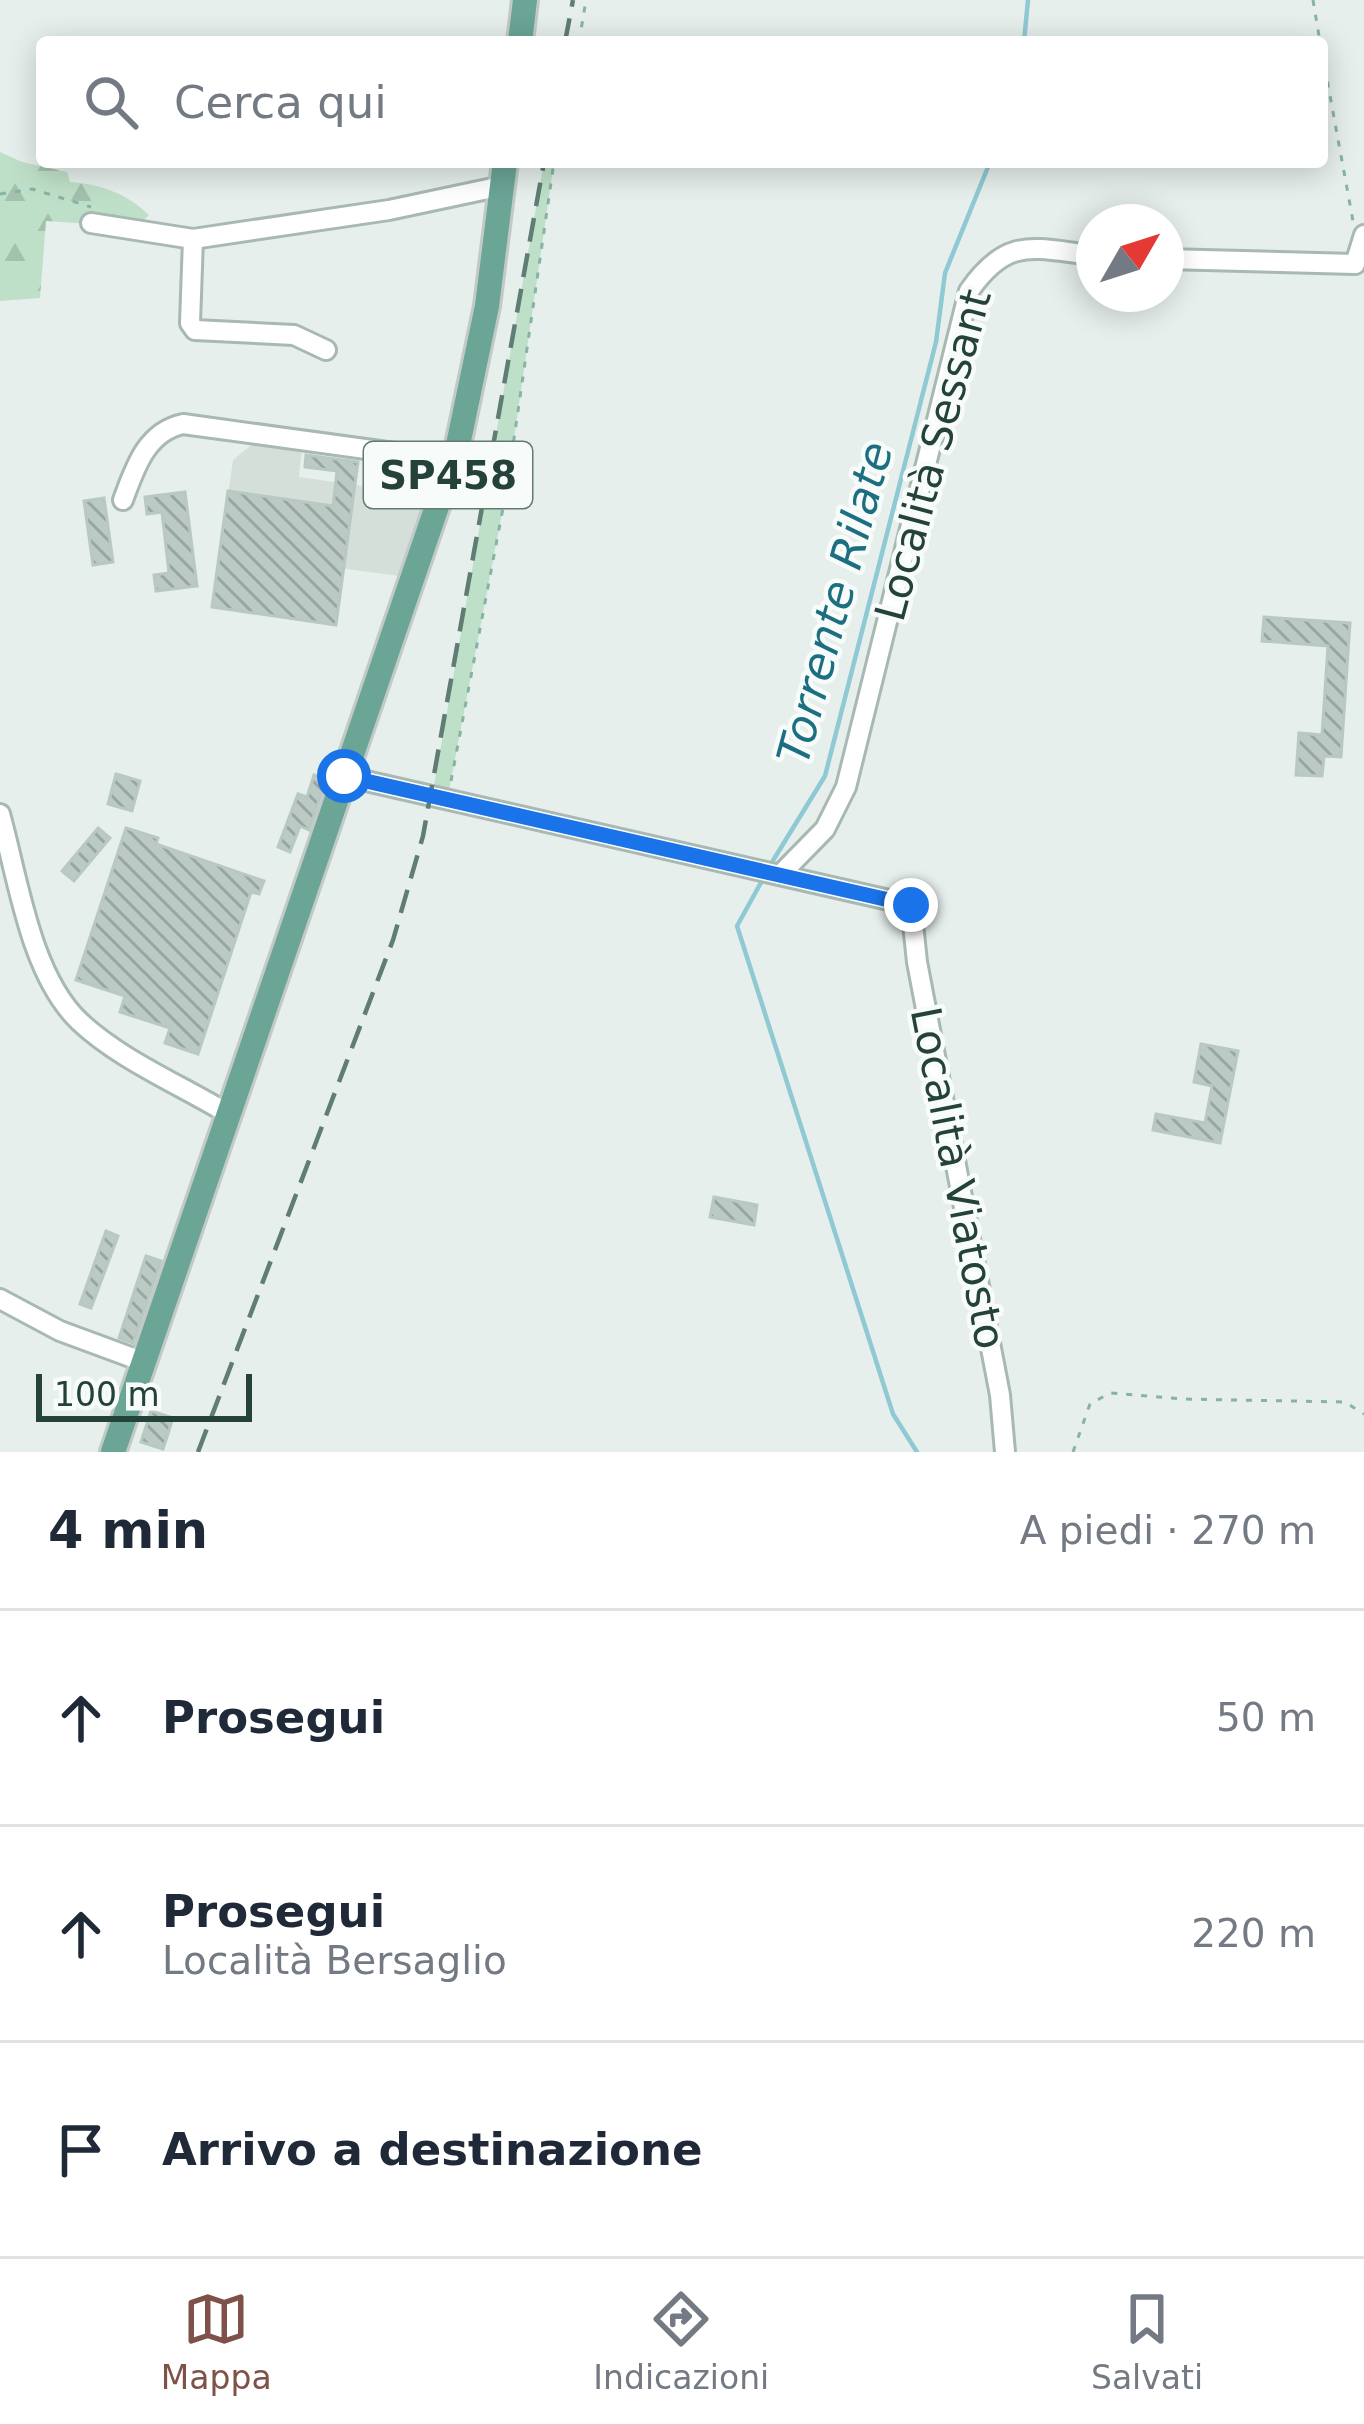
<!DOCTYPE html>
<html lang="it">
<head>
<meta charset="utf-8">
<style>
	body { margin:0; font-family:"DejaVu Sans",sans-serif; background:#f6f6f7; color:#1f2937 }
	.compass { position:absolute; left:1076px; top:204px; width:108px; height:108px; border-radius:50%; background:#fff; box-shadow:0 6px 30px #0003; rotate:51deg }
	.scale { position:absolute; left:36px; bottom:30px; width:216px; box-sizing:border-box; padding-left:12px; border:6px solid #24423a; border-top:0; font-size:33px; line-height:42px; white-space:nowrap; color:#24423a; -webkit-text-stroke:9px #f7fbf9; paint-order:stroke }
	.stop { position:absolute; width:36px; height:36px; margin:-27px; border:9px solid #1a73e8; border-radius:50%; background:#fff }
	.stop.end { background:#1a73e8; border-color:#fff; box-shadow:0 3px 12px #0008 }
	.list { margin:0; padding:0; list-style:none }
	h2 { display:flex; justify-content:space-between; align-items:center; height:156px; margin:0; padding:0 48px; font-size:51px }
	h2 small { font-size:39px; font-weight:400; color:#747a83 }
	.list li { display:grid; grid-template-columns:78px 1fr auto; gap:36px; align-items:center; box-sizing:border-box; height:216px; padding:0 48px; border-top:3px solid #e0e1e3 }
	.list b { display:block; font-size:45px; white-space:nowrap }
	.list p { margin:0; font-size:39px; white-space:nowrap; color:#747a83 }
	.list em { font-size:39px; font-style:normal; color:#747a83 }
	.icon { flex:none; width:66px; height:66px; fill:none; stroke:currentColor; stroke-width:2; stroke-linecap:round; stroke-linejoin:round }
	.map { position:relative; flex:none; width:1364px; height:1452px; overflow:hidden }
	.search { position:absolute; background:#fff; box-shadow:0 6px 30px #0003; left:36px; right:36px; top:36px; height:132px; display:flex; align-items:center; gap:30px; box-sizing:border-box; padding:0 42px; border-radius:12px; color:#747a83; font-size:45px }
	.sheet { height:804px; background:#fff }
	nav { display:flex; justify-content:space-around; align-items:center; box-sizing:border-box; height:168px; border-top:3px solid #e0e1e3; background:#fff; font-size:33px; color:#747a83 }
	nav a { display:grid; justify-items:center; gap:6px }
	nav .on { color:#7f5249 }
	.map>svg:first-child { display:block }
</style>
</head>
<body>
<div class="map">
<svg width="1364" height="1452" viewBox="0 0 1364 1452">
	<defs>
		<pattern id="forest-firs" width="22" height="20" patternUnits="userSpaceOnUse" patternTransform="scale(3)"><rect width="22" height="20" fill="#bfe0c8"/><path d="M5 1l3.5 6h-7zM16 11l3.5 6h-7z" fill="#a4c1ad"/></pattern>
		<pattern id="building-back-hatch" width="6" height="6" patternUnits="userSpaceOnUse" patternTransform="scale(3)"><rect width="6" height="6" fill="#bbcac4"/><path d="M-1 5l2 2M0 0l6 6M5-1l2 2" fill="none" stroke="#98a6a0"/></pattern>
	</defs>
	<rect width="100%" height="100%" fill="#e6efeb"/>
	<path fill="#d4dfda" d="M255 442 302 447 299 477 405 492 403 505 422 506 399 576 220 552 233 460Z"/>
	<path fill="#bfe0c8" d="M544 162H554L507 487 447 801 432 797Z"/>
	<path fill="url(#forest-firs)" d="M0 152 22 162 67 172 70 182C100 184 128 194 149 215L137 227 46 221 40 298 0 301Z"/>
	<g fill="none" stroke-linecap="round" stroke-linejoin="round">
		<g stroke="#8ec9d4" stroke-width="4.5">
			<path d="M1024 42 1028 0"/>
			<path d="M769 867 825 776 936 342 945 273 990 162"/>
			<path d="M764 877 737 926 893 1414 917 1452"/>
		</g>
	</g>
	<g fill="url(#building-back-hatch)" stroke="#b8c9c2" stroke-width="3">
		<path d="M306 455 358 462 336 625 212 607 228 491 333 506 337 471 305 467Z"/>
		<path d="M185 492 197 586 156 591 154 575 169 573 162 512 147 514 145 497Z"/>
		<path d="M104 498 113 562 93 565 84 501Z"/>
		<path d="M1264 617 1350 623 1341 757 1324 756 1322 776 1296 775 1299 733 1322 735 1328 646 1262 641Z"/>
		<path d="M116 774 140 781 132 811 108 804Z"/>
		<path d="M314 775 326 779 309 830 300 826 290 852 278 847 298 794 307 797Z"/>
		<path d="M98 828 110 838 74 881 62 871Z"/>
		<path d="M126 828 158 838 156 844 264 881 259 894 251 892 198 1054 165 1043 170 1028 120 1012 125 996 76 980Z"/>
		<path d="M1201 1044 1238 1051 1220 1143 1153 1130 1156 1114 1205 1123 1212 1086 1194 1082Z"/>
		<path d="M714 1197 757 1205 754 1225 710 1217Z"/>
		<path d="M106 1231 118 1236 91 1308 80 1304Z"/>
		<path d="M146 1256 161 1261 133 1343 119 1338Z"/>
		<path d="M151 1411 173 1418 163 1449 141 1442Z"/>
	</g>
	<g fill="none" stroke-linecap="round" stroke-linejoin="round">
		<g stroke="#a8b8b2" stroke-width="24">
			<g id="minor">
				<path d="M91 223 193 239 389 210 502 186"/>
				<path d="M193 239 190 323 195 330 294 335 326 350"/>
				<path d="M1166 259 1355 264 1364 235"/>
				<path d="M123 500C135 468 146 432 183 424L453 461"/>
				<path d="M344 776 911 905 917 962 1000 1395 1005 1452"/>
				<path d="M0 814C18 878 30 974 79 1021 120 1060 181 1085 230 1115"/>
				<path d="M780 875 825 829 846 787 969 291C1008 235 1034 249 1094 255"/>
				<path d="M0 1299 60 1331 144 1362"/>
			</g>
		</g>
		<g stroke="#c2cac8" stroke-width="30">
			<g id="major">
				<path d="M520 42 525 0"/>
				<path d="M113 1452 458 445 487 306 505 162"/>
			</g>
		</g>
		<g stroke="#86b3a5" stroke-width="3" stroke-dasharray="6 9" stroke-linecap="butt">
			<path d="M1313 0 1320 42"/>
			<path d="M579 42 586 0"/>
			<path d="M1322 52 1353 221"/>
			<path d="M0 194 32 189 91 207"/>
			<path d="M451 781 507 487 554 162"/>
			<path d="M1073 1452 1090 1404 1110 1393 1182 1399 1345 1402 1364 1414"/>
		</g>
		<use href="#minor" stroke="#fff" stroke-width="18"/>
		<use href="#major" stroke="#6aa596" stroke-width="24"/>
		<g stroke="#5f7d75" stroke-width="4.5" stroke-dasharray="24 12" stroke-linecap="butt">
			<path d="M565 42 573 0"/>
			<path d="M198 1452 393 940 423 836 544 162"/>
		</g>
	</g>
	<g fill="none" stroke-linecap="round" stroke-linejoin="round">
		<path stroke="#1a73e8" stroke-width="15" d="M344 776 911 905"/>
	</g>
	<g text-anchor="middle" dominant-baseline="central" stroke-width="9" stroke-linejoin="round" paint-order="stroke">
		<rect fill="#f7fbf9" stroke="#637a73" stroke-width="3" x="364" y="442" width="168" height="66" rx="9"/>
		<g font-size="39" font-weight="bold" fill="#24423a">
			<text x="448" y="475">SP458</text>
		</g>
		<g font-size="42" fill="#24423a" stroke="#f7fbf9">
			<text transform="translate(933 455) rotate(-75)">Località Sessant</text>
			<text transform="translate(958 1178) rotate(79)">Località Viatosto</text>
		</g>
		<g font-size="45" font-style="italic" fill="#1c6f80" stroke="#f7fbf9">
			<text transform="translate(835 603) rotate(-75)">Torrente Rilate</text>
		</g>
	</g>
</svg>
<svg class="compass" viewBox="-18 -18 36 36"><path d="M0-13l5 13h-10z" fill="#e53935"/><path d="M0 13l5-13h-10z" fill="#747a83"/></svg>
<div class="scale">100 m</div>
<div class="stop" style="left:344px;top:776px"></div>
<div class="stop end" style="left:911px;top:905px"></div>
<div class="search"><svg class="icon" aria-label="search" viewBox="0 0 24 24"><circle cx="10" cy="10" r="6"/><path d="M15 15l6 6"/></svg>Cerca qui</div>
</div>
<section class="sheet">
<h2>4 min<small>A piedi · 270 m</small></h2>
<ul class="list">
<li><svg class="icon" aria-label="ahead" viewBox="0 0 24 24"><path d="M12 20V5M6 11l6-6 6 6"/></svg><div><b>Prosegui</b></div><em>50 m</em></li>
<li><svg class="icon" aria-label="ahead" viewBox="0 0 24 24"><path d="M12 20V5M6 11l6-6 6 6"/></svg><div><b>Prosegui</b><p>Località Bersaglio</p></div><em>220 m</em></li>
<li><svg class="icon" aria-label="arrive" viewBox="0 0 24 24"><path d="M6 21V4h12l-3 4 3 4H6"/></svg><div><b>Arrivo a destinazione</b></div></li>
</ul>
</section>
<nav>
<a class="on"><svg class="icon" aria-label="map" viewBox="0 0 24 24"><path d="M3 6l6-2 6 2 6-2v14l-6 2-6-2-6 2zM9 4v14M15 6v14"/></svg>Mappa</a>
<a><svg class="icon" aria-label="directions" viewBox="0 0 24 24"><path d="M12 3l9 9-9 9-9-9zM9 14v-3h6M13 9l2 2-2 2"/></svg>Indicazioni</a>
<a><svg class="icon" aria-label="saved" viewBox="0 0 24 24"><path d="M7 4h10v16l-5-4-5 4z"/></svg>Salvati</a>
</nav>
</body>
</html>
